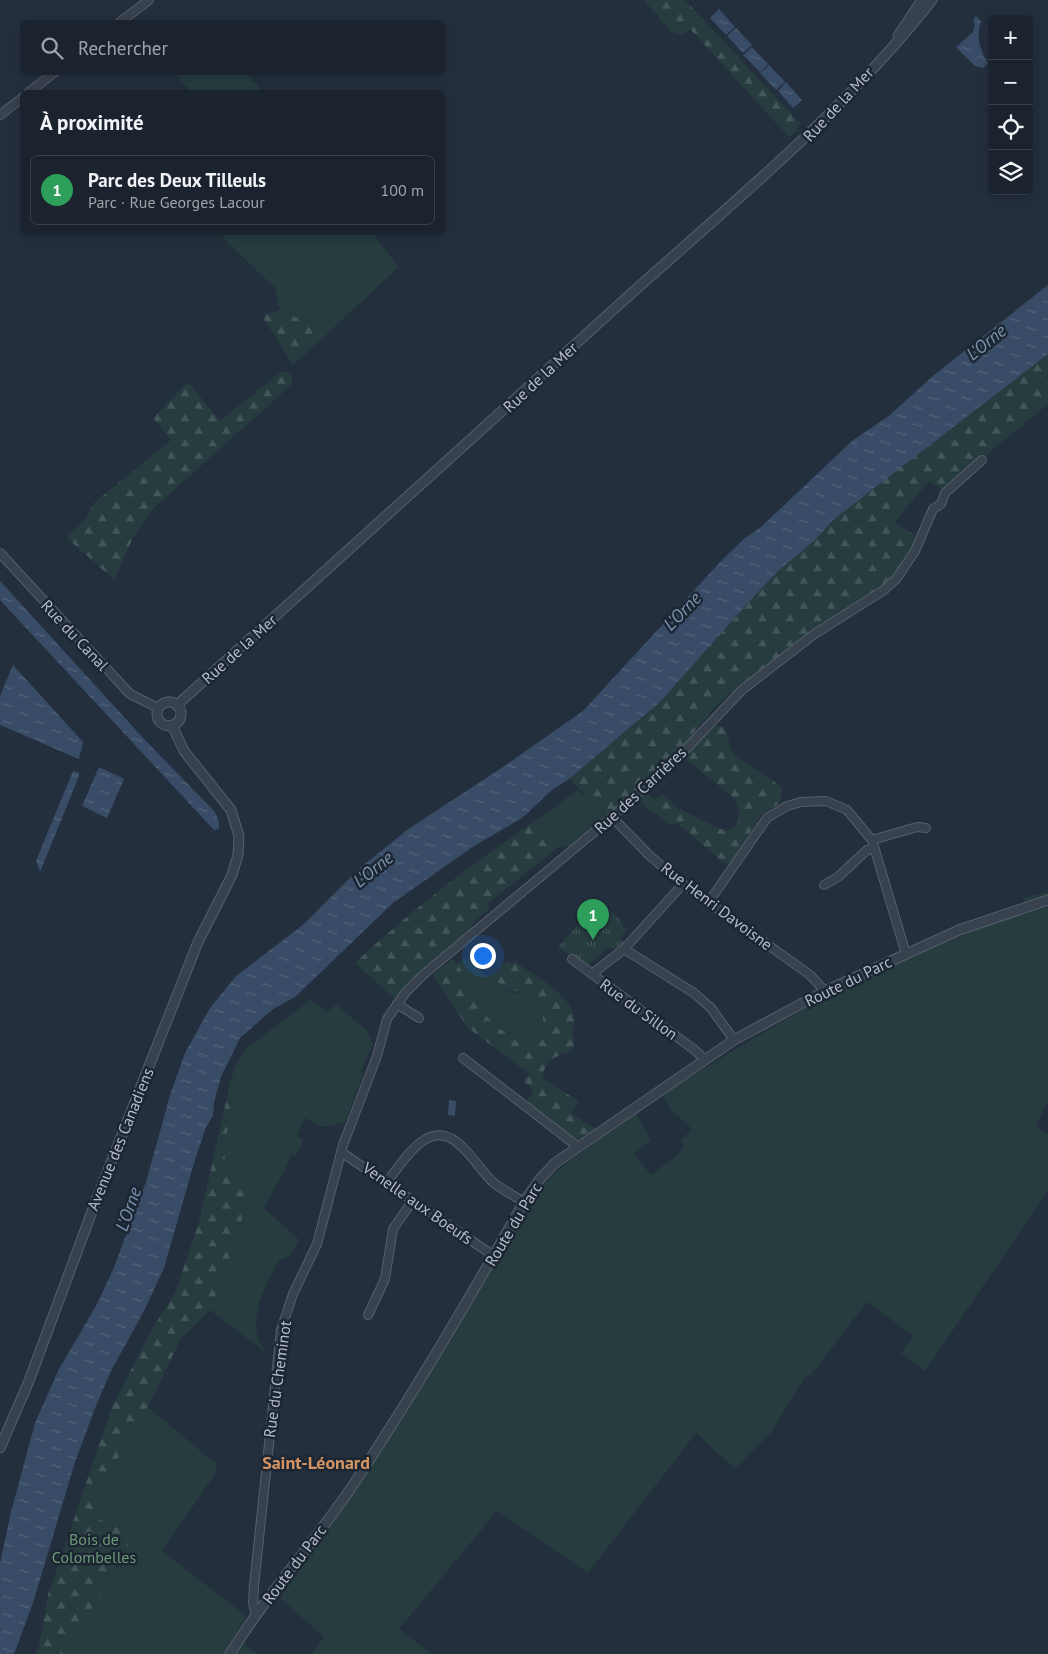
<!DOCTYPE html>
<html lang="fr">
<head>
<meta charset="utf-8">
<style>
	body { margin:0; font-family:"PT Sans",sans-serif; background:#242b36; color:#f1f3f6 }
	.controls { position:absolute; right:15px; top:15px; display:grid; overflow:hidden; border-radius:8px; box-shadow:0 2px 12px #0003 }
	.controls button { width:45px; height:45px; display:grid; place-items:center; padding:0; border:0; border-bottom:1px solid #39404a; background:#1b232e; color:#f1f3f6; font:25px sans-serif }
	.you { position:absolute; left:482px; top:955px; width:18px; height:18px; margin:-12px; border:4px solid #fff; border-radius:50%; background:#1a73e8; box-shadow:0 0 0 8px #1a73e833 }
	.badge { display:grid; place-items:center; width:32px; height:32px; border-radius:50%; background:#0b8043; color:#fff; font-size:16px; font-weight:700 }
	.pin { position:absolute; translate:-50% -41px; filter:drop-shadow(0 1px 2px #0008) }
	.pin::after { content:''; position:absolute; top:26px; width:18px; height:15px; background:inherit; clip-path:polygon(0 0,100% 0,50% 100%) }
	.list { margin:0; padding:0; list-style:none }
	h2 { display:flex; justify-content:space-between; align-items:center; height:65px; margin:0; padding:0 20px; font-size:21px }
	h2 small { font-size:16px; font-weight:400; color:#a0a4aa }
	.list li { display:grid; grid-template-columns:32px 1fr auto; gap:15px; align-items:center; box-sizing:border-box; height:70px; margin:0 10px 10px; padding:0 10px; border:1px solid #39404a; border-radius:8px }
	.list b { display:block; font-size:19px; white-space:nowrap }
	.list p { margin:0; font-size:16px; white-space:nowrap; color:#a0a4aa }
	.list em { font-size:16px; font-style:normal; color:#a0a4aa }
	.icon { flex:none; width:28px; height:28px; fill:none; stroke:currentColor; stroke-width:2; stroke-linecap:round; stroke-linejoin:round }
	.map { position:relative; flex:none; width:1048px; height:1654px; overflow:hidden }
	.search { position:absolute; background:#1b232e; box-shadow:0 2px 12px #0003; left:20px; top:20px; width:425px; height:55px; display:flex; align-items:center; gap:12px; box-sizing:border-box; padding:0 18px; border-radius:8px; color:#a0a4aa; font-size:19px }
	.panel { position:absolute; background:#1b232e; box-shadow:0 2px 12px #0003; left:20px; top:90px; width:425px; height:145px; border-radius:8px }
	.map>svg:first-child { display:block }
</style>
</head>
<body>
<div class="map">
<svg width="1048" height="1654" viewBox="0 0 1048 1654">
	<defs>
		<pattern id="forest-firs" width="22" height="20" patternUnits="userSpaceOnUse" patternTransform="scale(1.25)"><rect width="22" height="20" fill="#263c3f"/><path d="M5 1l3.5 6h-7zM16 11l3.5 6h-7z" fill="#435659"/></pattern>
		<pattern id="park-tufts" width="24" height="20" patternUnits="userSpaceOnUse" patternTransform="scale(1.25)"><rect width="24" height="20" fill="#263c3f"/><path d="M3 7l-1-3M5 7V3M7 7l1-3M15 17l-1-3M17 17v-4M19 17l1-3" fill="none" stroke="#435659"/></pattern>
		<pattern id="water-ripples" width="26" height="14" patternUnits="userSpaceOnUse" patternTransform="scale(1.25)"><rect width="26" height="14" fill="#394c67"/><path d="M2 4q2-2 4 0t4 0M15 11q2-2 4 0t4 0" fill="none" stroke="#53647b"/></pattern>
	</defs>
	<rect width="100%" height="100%" fill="#242f3e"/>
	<g fill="#263c3f">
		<path d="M175 73H247L263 92H190Z"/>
		<path d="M220 233H372L399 267 329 332 280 310 275 288 230 245Z"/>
		<path d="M578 790 607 817 569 847 560 846 538 819Z"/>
		<path d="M1048 892V1101L1036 1126 1048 1136V1191L925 1371 901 1353 913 1336 867 1302 812 1374 804 1378 773 1430 735 1469 696 1433 588 1573 497 1511 399 1629 432 1654H311L324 1637 280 1598 369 1470 546 1182 564 1165 636 1113 651 1140 634 1154 651 1175 676 1156 684 1146 680 1141 692 1129 671 1110 662 1095C705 1068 748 1041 792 1016 867 974 947 940 1028 910L1023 898Z"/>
		<path d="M463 959H468L486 976 496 973V980C500 983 504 987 508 990 518 995 531 993 539 1003 546 1013 544 1032 531 1036 520 1039 507 1034 499 1028 477 1013 472 985 457 964Z"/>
		<path d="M311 999 327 1012 336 1004 367 1031 373 1044 361 1071 364 1073 345 1122 323 1127 305 1118 297 1136 303 1140 296 1156 293 1154 264 1208 299 1240 290 1256 279 1260C268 1282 250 1311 258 1338 259 1343 266 1349 267 1353L210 1310 226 1269 243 1216 224 1154 231 1106 227 1097 229 1085 236 1065 245 1050Z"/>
		<path d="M148 1407 216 1464 217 1471 162 1551 245 1615V1619L224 1654H63L82 1623 126 1530 99 1519 92 1502Z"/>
		<path d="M242 1642 257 1654H236Z"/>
	</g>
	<g fill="url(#forest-firs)">
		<path d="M644 0H685L800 123 797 126 798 130 789 137 690 29 681 35 671 32Z"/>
		<path d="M280 310 329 332 293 365 262 316Z"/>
		<path d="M1048 354V404L944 490 929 481 894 522 917 537 909 554 890 581 822 625 727 696 710 712 687 741 607 817 569 779 660 702 747 604 777 572 815 540 833 520Z"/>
		<path d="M282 371 291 374 292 384 154 508 133 538 114 580 66 537 86 519 94 503 171 440 153 418 188 382 220 421Z"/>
		<path d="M715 725C733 726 724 744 736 756L782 787 780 803 761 815 730 864 724 863 678 824 670 825 641 803 639 797 644 792 653 799 662 795C668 797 672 803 677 807 681 810 723 831 727 831 731 831 734 828 736 825 741 816 738 806 734 798L682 756 708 728Z"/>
		<path d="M538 819 560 846 487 904 490 908 471 925 475 930 408 983 396 1000 355 963C412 909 473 863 538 819Z"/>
		<path d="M452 959C473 978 474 1011 499 1028 507 1034 520 1039 531 1036 544 1032 546 1013 539 1003 528 990 507 994 496 980 496 971 500 966 508 961L512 964 514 961C531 973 570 995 574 1015 576 1020 574 1025 573 1030 572 1040 578 1042 571 1052 554 1056 547 1059 542 1077L579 1102 571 1113 596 1129 578 1139 571 1137 526 1102 533 1092 531 1087 523 1081 530 1074 468 1028 433 975Z"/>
		<path d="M227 1097 231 1106 224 1154 233 1186 247 1194 243 1216 226 1269 210 1310 181 1338 148 1407 92 1502 99 1519 126 1530 128 1548 63 1654H35L39 1646 48 1595 112 1407 151 1331 175 1293 199 1222Z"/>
	</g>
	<path fill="url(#park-tufts)" d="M612 911 627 929 620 938 624 942 616 950 608 947 587 966 558 947 584 918 597 928Z"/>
	<g fill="url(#water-ripples)">
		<path d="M719 9 735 27 726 35 710 18Z"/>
		<path d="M976 16 981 21C976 38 979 48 988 63L983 68 975 66 956 47 973 32 975 24 973 21Z"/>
		<path d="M736 28 752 45 743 53 727 36Z"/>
		<path d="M752 47 768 64 760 72 743 55Z"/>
		<path d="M769 65 785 82 776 90 760 73Z"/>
		<path d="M786 82 802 100 793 108 778 91Z"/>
		<path d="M1048 285V354L833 520 815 540 777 572 747 604 660 702 569 779 552 790 522 818 471 848 393 903 295 997 273 1009 240 1038 221 1077 214 1102 213 1116 206 1127 194 1163 164 1268 144 1311 112 1369 95 1408 75 1462 33 1603 14 1654H0V1563L11 1512 35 1423 59 1369 96 1306 113 1270 146 1182 171 1092 185 1053 210 1008 236 976 304 924 359 869 407 830 506 765 583 711 722 560 745 538 761 527 852 441 890 415 934 375Z"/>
		<path d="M0 581 145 740 215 812 219 822V829L214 830 0 600Z"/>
		<path d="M13 665 83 742 79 759 0 725V696Z"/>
		<path d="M99 767 124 779 107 818 82 806Z"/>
		<path d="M73 771 79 773V776L40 872 36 861Z"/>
		<path d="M449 1100 456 1101 455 1116 448 1115Z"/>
	</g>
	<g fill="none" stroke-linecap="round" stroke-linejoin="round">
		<g stroke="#565f6c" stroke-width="10">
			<g id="minor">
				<path d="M120 22 149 0"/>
				<path d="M29 92 55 72"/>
				<path d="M0 115 22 98"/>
				<path d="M0 553 130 694 158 708"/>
				<path d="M612 817 650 856 683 884 810 975 825 991"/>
				<path d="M872 840 917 827 926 828"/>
				<path d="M683 884 624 949 694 993 711 1008 734 1040"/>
				<path d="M824 885 838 877 867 850 873 849"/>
				<path d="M708 903 767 818 787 806 801 802 826 801 847 810 872 840 906 954"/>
				<path d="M572 959 696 1051 705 1060"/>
				<path d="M592 974 624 949"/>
				<path d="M397 1004 419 1018"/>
				<path d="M463 1058 577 1146"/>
				<path d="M341 1152 494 1256"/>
				<path d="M387 1182C397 1169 407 1153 420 1143 453 1116 474 1166 494 1183 503 1190 514 1196 524 1202"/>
				<path d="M368 1315 385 1279 393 1229 413 1200"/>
				<path d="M256 1615 253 1603 254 1586 281 1330 293 1294 317 1244 343 1145 377 1056 387 1019 406 992 423 975 612 817 685 750 742 690 813 635 884 590 897 578 915 551 933 509 941 504 945 493 982 460"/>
			</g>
		</g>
		<g stroke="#565f6c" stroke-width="11">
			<g id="tertiary">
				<path d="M898 36 922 0"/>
				<circle cx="169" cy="714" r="12"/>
				<path d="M177 705C327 571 475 435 624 300 731 204 843 113 932 0"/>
				<path d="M0 1448 29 1381 97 1198 198 942 232 875 238 855 239 836 231 810 184 751 172 725"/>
				<path d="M230 1654C267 1594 314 1543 353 1485 414 1393 470 1298 524 1202L540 1179 555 1163 734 1040 825 991 959 930 1048 900"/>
			</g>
		</g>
		<use href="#minor" stroke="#38414e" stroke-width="8"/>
		<use href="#tertiary" stroke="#38414e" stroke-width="9"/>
	</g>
	<g text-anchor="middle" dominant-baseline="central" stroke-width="5" stroke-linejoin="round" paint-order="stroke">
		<g font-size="16" fill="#b4bcc9" stroke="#1d2633">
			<text transform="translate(838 104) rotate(-47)">Rue de la Mer</text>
			<text transform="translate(540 377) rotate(-43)">Rue de la Mer</text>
			<text transform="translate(75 635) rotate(47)">Rue du Canal</text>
			<text transform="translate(239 649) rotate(-42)">Rue de la Mer</text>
			<text transform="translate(640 790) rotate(-43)">Rue des Carrières</text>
			<text transform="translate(717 906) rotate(37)">Rue Henri Davoisne</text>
			<text transform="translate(848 981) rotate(-26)">Route du Parc</text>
			<text transform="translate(639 1009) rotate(36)">Rue du Sillon</text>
			<text transform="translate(120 1139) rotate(-68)">Avenue des Canadiens</text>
			<text transform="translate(418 1203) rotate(35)">Venelle aux Boeufs</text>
			<text transform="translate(513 1224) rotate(-59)">Route du Parc</text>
			<text transform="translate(277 1379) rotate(-82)">Rue du Cheminot</text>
			<text transform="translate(294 1564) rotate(-53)">Route du Parc</text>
		</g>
		<g font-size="16" fill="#6b9a76" stroke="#1d2633">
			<text x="94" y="1539">Bois de<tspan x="94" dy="18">Colombelles</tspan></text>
		</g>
		<g font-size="18" font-style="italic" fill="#7c92b1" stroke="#1d2633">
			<text transform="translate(986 342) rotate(-39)">L'Orne</text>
			<text transform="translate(682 611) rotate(-46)">L'Orne</text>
			<text transform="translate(373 869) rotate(-39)">L'Orne</text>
			<text transform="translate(128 1209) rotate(-71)">L'Orne</text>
		</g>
		<g font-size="18" font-weight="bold" fill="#d59563" stroke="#1d2633">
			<text x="316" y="1462">Saint-Léonard</text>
		</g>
	</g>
</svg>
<div class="controls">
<button>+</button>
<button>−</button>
<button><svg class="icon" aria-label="locate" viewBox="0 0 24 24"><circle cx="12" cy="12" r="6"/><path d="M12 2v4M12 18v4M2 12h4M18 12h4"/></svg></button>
<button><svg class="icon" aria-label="layers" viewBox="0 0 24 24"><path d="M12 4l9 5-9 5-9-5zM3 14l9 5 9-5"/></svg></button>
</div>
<div class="you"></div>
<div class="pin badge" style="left:593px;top:940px;background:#2e9e5b">1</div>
<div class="search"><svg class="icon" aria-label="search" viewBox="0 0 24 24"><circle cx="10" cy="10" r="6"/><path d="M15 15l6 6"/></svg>Rechercher</div>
<section class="panel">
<h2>À proximité<small></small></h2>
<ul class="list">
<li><span class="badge" style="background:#2e9e5b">1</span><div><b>Parc des Deux Tilleuls</b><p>Parc · Rue Georges Lacour</p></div><em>100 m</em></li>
</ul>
</section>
</div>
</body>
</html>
